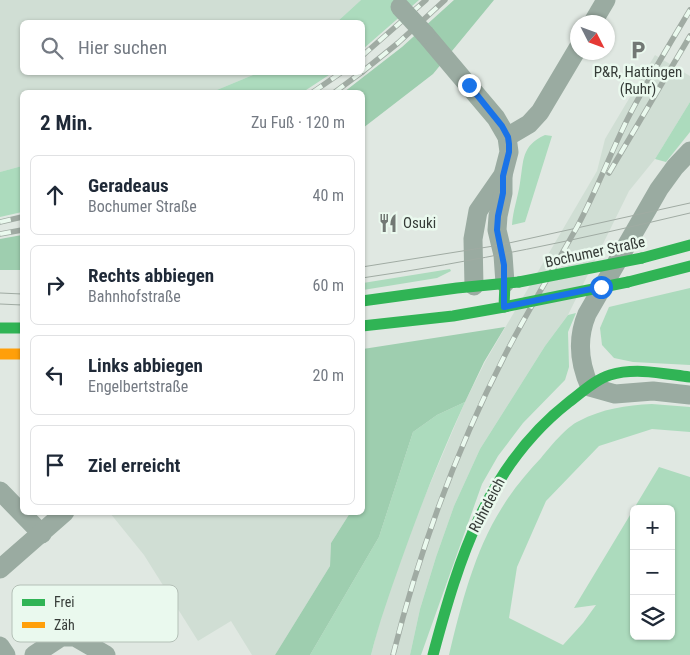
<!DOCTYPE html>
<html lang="de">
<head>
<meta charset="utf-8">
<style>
	body { margin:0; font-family:"Roboto Condensed",sans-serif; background:#f6f6f7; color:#1f2937 }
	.controls { position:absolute; right:15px; bottom:15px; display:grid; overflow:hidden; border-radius:8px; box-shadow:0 1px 4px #0004 }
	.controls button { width:45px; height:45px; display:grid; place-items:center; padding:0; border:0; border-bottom:1px solid #e0e1e3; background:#fff; color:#1f2937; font:25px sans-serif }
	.compass { position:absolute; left:570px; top:15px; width:45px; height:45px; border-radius:50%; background:#fff; box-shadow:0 1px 4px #0004; rotate:132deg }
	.stop { position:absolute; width:15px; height:15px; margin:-11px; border:4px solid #1a73e8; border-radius:50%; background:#fff }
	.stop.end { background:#1a73e8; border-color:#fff; box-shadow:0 1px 5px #0008 }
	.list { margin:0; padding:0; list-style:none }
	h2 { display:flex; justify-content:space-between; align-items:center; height:65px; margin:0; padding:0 20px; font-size:21px }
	h2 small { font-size:16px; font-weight:400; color:#747a83 }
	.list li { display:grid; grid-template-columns:32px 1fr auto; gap:15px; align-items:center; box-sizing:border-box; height:80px; margin:0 10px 10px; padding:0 10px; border:1px solid #e0e1e3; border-radius:8px }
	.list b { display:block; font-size:19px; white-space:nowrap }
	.list p { margin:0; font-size:16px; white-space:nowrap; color:#747a83 }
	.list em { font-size:16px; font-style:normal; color:#747a83 }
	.icon { flex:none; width:28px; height:28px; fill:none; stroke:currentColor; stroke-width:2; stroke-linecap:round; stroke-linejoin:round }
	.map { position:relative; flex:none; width:690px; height:655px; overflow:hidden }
	.search { position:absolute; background:#fff; box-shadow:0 1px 4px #0004; left:20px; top:20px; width:345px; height:55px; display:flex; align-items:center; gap:12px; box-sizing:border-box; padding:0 18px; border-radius:8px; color:#747a83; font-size:19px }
	.panel { position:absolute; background:#fff; box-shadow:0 1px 4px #0004; left:20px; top:90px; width:345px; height:425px; border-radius:8px }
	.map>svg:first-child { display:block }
</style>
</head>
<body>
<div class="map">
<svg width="690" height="655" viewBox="0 0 690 655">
	<rect width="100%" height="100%" fill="#e0e8e2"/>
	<g fill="#d0ded4">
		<path d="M0 0H361L337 22H22V72L258 73 212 92H22V166L0 172Z"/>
		<path d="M655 55 690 76V102L655 159 629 191 568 315 545 346 480 449 454 506 436 557 420 609 410 655H371L377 631 388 595 416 517 465 402 485 362 597 171 605 139Z"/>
		<path d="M110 513H350L331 543 330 566 275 655H252L231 621 198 641 144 555Z"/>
	</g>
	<g fill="#acdbbd" fill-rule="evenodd">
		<path d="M361 0H419L363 49 362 22H337Z"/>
		<path d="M258 73V72L332 73 303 92H212Z"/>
		<path d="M690 102V132L666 162 655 159Z"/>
		<path d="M545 135 552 136 525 222 512 225C513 210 518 197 520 183 524 160 521 146 545 135Z"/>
		<path d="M22 166V212L0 217V172Z"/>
		<path d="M450 269 451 271 437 278 363 290V283Z"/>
		<path d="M690 288V365L633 362 614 358 602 345 600 328 609 307Z"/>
		<path d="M576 313 568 332 569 367 565 380 523 423 498 456 482 484 421 655H410L420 609 436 557 454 506 480 449 545 346 568 315Z"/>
		<path d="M465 402C441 454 420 507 401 561 390 592 379 623 371 655H310L379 537 413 432 437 415Z"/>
		<path d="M652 404 690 407V432L652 429 599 446 546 501 517 567 509 618 563 645 583 623 596 605 574 608 659 467 690 477V655H449C461 605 475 549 503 506 514 488 527 473 541 458 550 447 566 427 579 421 602 409 626 405 652 404ZM634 509H671V636H634Z"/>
	</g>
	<g fill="#9eceaf">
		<path d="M454 0H494L433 74 363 128 362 92H344L402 47Z"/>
		<path d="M22 235V270H0V239Z"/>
		<path d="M505 327 484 362 465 402 437 415 413 432 379 537 310 655H275L330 566 331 543 350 513 362 512 363 349Z"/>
	</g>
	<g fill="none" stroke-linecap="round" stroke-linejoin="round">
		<g stroke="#9aaba1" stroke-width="19">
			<path d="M593 22 606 0"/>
			<path d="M425 34 496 118 507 137 509 152 503 175 478 211 473 239 474 286"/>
			<path d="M507 137 529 124 540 112 578 48"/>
			<path d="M690 151 675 167 659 189 587 314C577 338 579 363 590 387L615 394 653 391 690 395"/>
			<path d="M503 175V193L498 216 497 230 503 255 505 283"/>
			<path d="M0 491 42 534"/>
			<path d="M0 569 65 512"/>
			<path d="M0 646 6 655"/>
			<path d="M34 655 61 637H75L106 655"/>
		</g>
		<g stroke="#30b455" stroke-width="11">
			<path d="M642 258 690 245"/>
			<path d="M628 282 690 266"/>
			<path d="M362 301 457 288 519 282"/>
			<path d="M362 326 453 316 504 307 505 283"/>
			<path d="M0 328H22"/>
			<path d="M433 655C459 558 487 466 569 402 581 393 596 379 610 375 636 367 665 374 690 377"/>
		</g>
		<path stroke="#ff9f0a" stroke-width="11" d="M0 354H22"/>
		<g stroke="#a0aba3" stroke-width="1">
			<path d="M362 267 500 245 690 203"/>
			<path d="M362 278C473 262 581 239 690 213"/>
			<path d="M0 293 22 294"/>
			<path d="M0 304 22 305"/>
		</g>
		<g stroke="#a0aba3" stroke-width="5.5">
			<g id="rail">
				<path d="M362 56 426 0"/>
				<path d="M362 72 398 43 445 0"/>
				<path d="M313 92 342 72"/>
				<path d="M335 92 362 72"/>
				<path d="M609 173 690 36"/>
				<path d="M0 222 22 217"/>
				<path d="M0 234 22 230"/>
				<path d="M393 655C419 552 456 450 505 355 527 312 553 270 577 227 596 192 610 154 628 118 647 81 669 45 690 10"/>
			</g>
		</g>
		<use href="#rail" stroke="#eaf9ee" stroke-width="4" stroke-dasharray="11" stroke-linecap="butt"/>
		<path stroke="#9aaba1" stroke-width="19" d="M400 7 425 34"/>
		<g stroke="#30b455" stroke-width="11">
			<path d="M519 282 642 258"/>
			<path d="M504 307 628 282"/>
		</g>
	</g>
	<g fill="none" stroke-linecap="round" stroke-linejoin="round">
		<path stroke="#1a73e8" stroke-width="6" d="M469 85 502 126 508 137 509 144V152L503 176V193L498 216 497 230 504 265V307L601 287"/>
	</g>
	<defs>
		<g id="parking-bare" transform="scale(1.5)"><path d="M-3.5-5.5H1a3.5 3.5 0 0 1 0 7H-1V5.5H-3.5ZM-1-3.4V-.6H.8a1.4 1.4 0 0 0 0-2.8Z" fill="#727874" stroke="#eaf9ee" stroke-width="2.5" paint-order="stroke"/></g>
		<g id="restaurant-bare" transform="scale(1.5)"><path d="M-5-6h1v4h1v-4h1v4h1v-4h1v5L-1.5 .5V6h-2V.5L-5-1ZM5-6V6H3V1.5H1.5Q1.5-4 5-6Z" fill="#727874" stroke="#eaf9ee" stroke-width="2.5" paint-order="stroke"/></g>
	</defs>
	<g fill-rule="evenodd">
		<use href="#parking-bare" x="638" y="50"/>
		<use href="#restaurant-bare" x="388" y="223"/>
	</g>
	<g text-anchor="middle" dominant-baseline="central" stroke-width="5" stroke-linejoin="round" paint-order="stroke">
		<g font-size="15" fill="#363c38" stroke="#eaf9ee">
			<text x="638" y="72">P&amp;R, Hattingen<tspan x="638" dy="17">(Ruhr)</tspan></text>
			<text x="403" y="223" text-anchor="start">Osuki</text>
		</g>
		<g font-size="15" fill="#363c38" stroke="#eaf9ee">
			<text transform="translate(595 252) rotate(-12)">Bochumer Straße</text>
			<text transform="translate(487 505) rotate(-62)">Ruhrdeich</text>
		</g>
	</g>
	<rect x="12" y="585" width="166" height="57" rx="8" fill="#eaf9ee" stroke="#b4c0b7" stroke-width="1"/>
	<rect x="22" y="599" width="23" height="7" fill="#30b455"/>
	<rect x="22" y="622" width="23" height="6" fill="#ff9f0a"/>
	<g font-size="14" fill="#363c38">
		<text x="54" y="607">Frei</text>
		<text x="54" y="630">Zäh</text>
	</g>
</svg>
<div class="controls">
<button>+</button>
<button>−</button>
<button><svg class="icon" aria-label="layers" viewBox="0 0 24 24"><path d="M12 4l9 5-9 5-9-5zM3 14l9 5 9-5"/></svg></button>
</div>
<svg class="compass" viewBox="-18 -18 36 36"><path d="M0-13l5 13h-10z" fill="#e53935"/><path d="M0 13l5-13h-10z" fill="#747a83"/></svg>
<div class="stop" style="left:601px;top:287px"></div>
<div class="stop end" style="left:469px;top:85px"></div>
<div class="search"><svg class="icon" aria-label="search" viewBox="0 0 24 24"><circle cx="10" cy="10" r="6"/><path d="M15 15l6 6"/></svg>Hier suchen</div>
<section class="panel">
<h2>2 Min.<small>Zu Fuß · 120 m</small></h2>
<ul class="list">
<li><svg class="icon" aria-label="ahead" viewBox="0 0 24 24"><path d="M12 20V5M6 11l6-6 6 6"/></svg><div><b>Geradeaus</b><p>Bochumer Straße</p></div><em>40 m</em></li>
<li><svg class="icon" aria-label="right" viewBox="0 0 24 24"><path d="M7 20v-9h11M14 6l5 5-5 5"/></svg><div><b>Rechts abbiegen</b><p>Bahnhofstraße</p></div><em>60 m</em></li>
<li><svg class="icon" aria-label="left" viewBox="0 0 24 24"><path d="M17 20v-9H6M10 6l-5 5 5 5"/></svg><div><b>Links abbiegen</b><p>Engelbertstraße</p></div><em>20 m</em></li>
<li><svg class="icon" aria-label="arrive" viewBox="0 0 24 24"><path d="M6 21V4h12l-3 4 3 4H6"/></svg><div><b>Ziel erreicht</b></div></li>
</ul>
</section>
</div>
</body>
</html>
